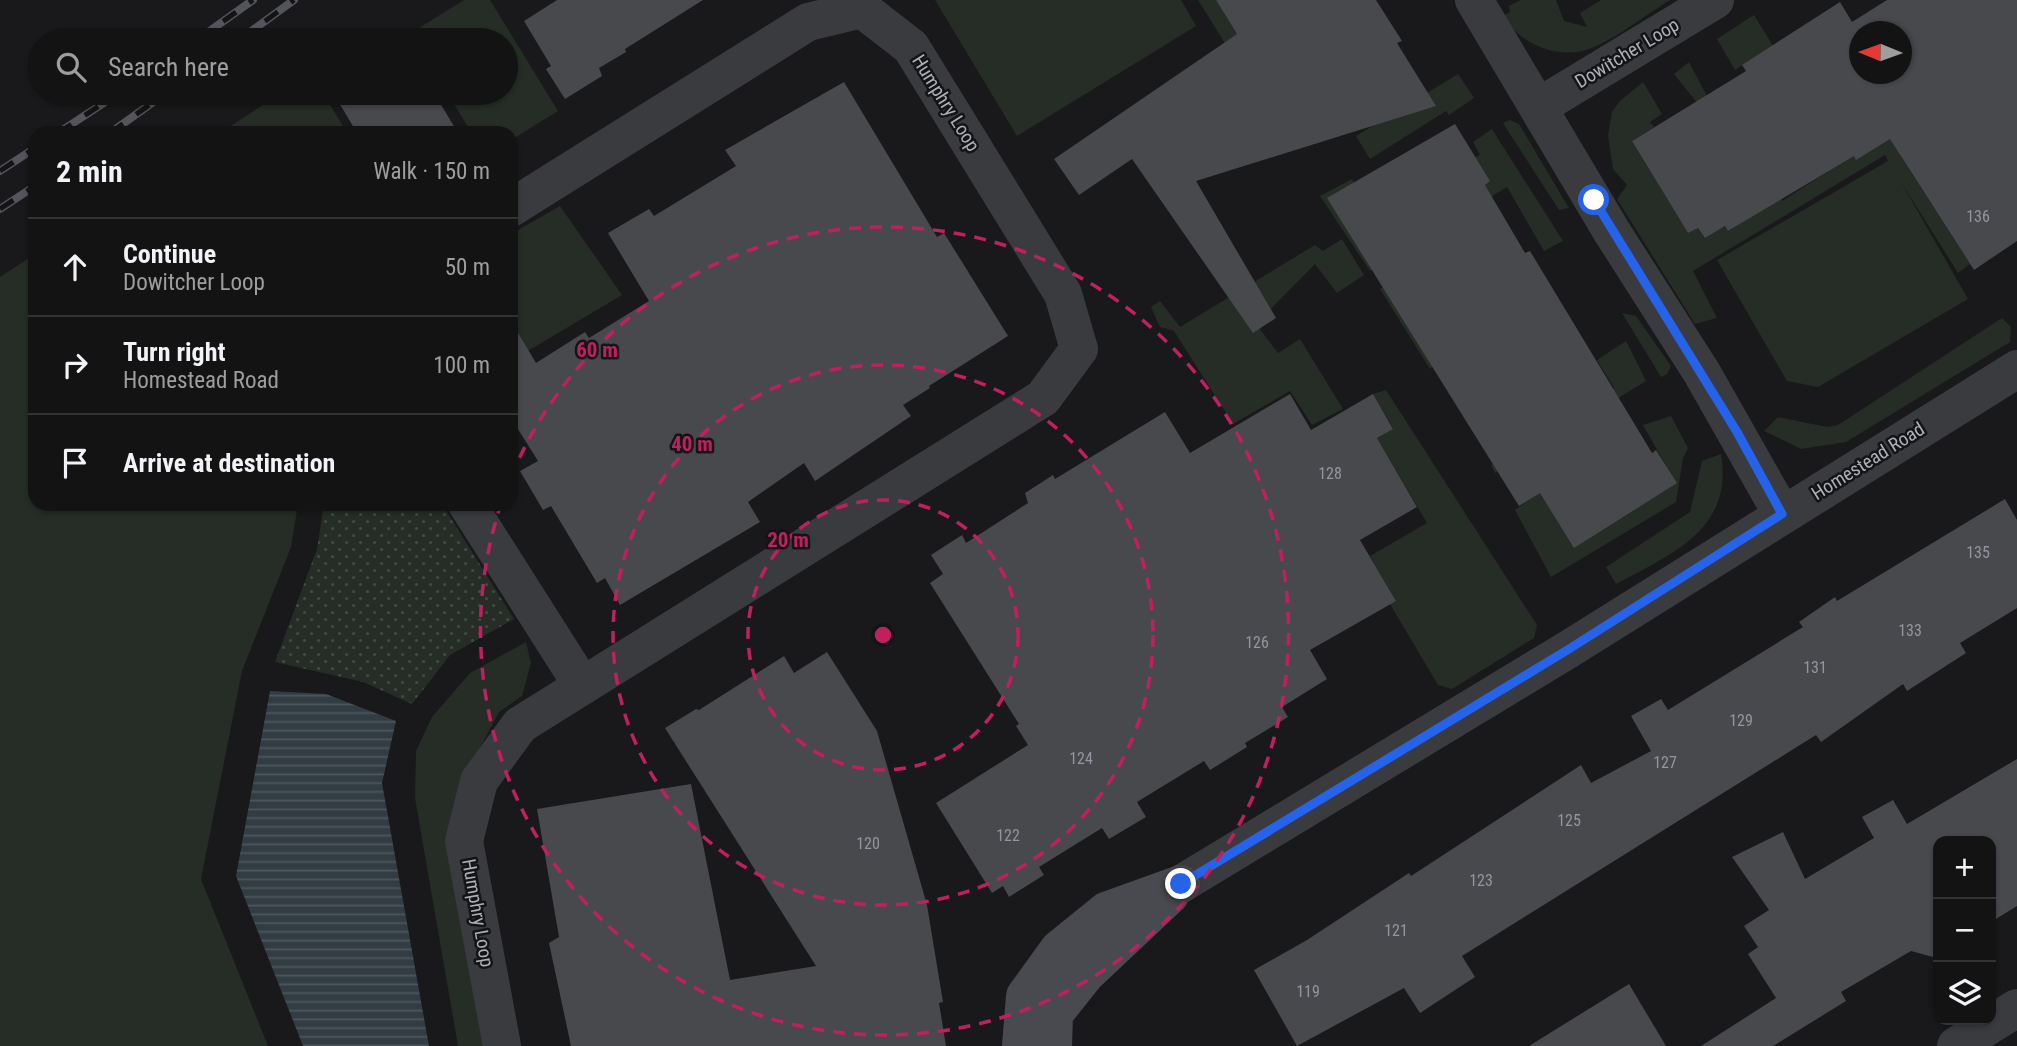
<!DOCTYPE html>
<html lang="en">
<head>
<meta charset="utf-8">
<style>
	body { margin:0; font-family:"Roboto Condensed",sans-serif; background:#202022; color:#f1f3f6 }
	.controls { position:absolute; right:21px; bottom:21px; display:grid; overflow:hidden; border-radius:14px; box-shadow:0 2px 5px #0004 }
	.controls button { width:63px; height:63px; display:grid; place-items:center; padding:0; border:0; border-bottom:2px solid #323234; background:#131314; color:#f1f3f6; font:35px sans-serif }
	.compass { position:absolute; left:1849px; top:21px; width:63px; height:63px; border-radius:50%; background:#131314; box-shadow:0 2px 5px #0004; rotate:271deg }
	.stop { position:absolute; width:21px; height:21px; margin:-16px; border:5px solid #2563eb; border-radius:50%; background:#fff }
	.stop.end { background:#2563eb; border-color:#fff; box-shadow:0 2px 7px #0008 }
	.list { margin:0; padding:0; list-style:none }
	h2 { display:flex; justify-content:space-between; align-items:center; height:91px; margin:0; padding:0 28px; font-size:30px }
	h2 small { font-size:23px; font-weight:400; color:#9d9ea0 }
	.list li { display:grid; grid-template-columns:46px 1fr auto; gap:21px; align-items:center; box-sizing:border-box; height:98px; padding:0 28px; border-top:2px solid #323234 }
	.list b { display:block; font-size:26px; white-space:nowrap }
	.list p { margin:0; font-size:23px; white-space:nowrap; color:#9d9ea0 }
	.list em { font-size:23px; font-style:normal; color:#9d9ea0 }
	.icon { flex:none; width:38px; height:38px; fill:none; stroke:currentColor; stroke-width:2; stroke-linecap:round; stroke-linejoin:round }
	.map { position:relative; flex:none; width:2017px; height:1046px; overflow:hidden }
	.search { position:absolute; background:#131314; box-shadow:0 2px 5px #0004; left:28px; top:28px; width:490px; height:77px; display:flex; align-items:center; gap:18px; box-sizing:border-box; padding:0 24px; border-radius:38px; color:#9d9ea0; font-size:26px }
	.panel { position:absolute; background:#131314; box-shadow:0 2px 5px #0004; left:28px; top:126px; width:490px; height:385px; border-radius:21px }
	.map>svg:first-child { display:block }
</style>
</head>
<body>
<div class="map">
<svg width="2017" height="1046" viewBox="0 0 2017 1046">
	<defs>
		<pattern id="park-dots" width="8" height="8" patternUnits="userSpaceOnUse" patternTransform="scale(1.75)"><rect width="8" height="8" fill="#252d26"/><path d="M2 2h.1M6 6h.1" fill="none" stroke="#424943" stroke-width="1.8" stroke-linecap="round"/></pattern>
		<pattern id="water-rules" width="6" height="5" patternUnits="userSpaceOnUse" patternTransform="scale(1.75)"><rect width="6" height="5" fill="#323c43"/><path d="M0 2.5h6" fill="none" stroke="#4d565c"/></pattern>
	</defs>
	<rect width="100%" height="100%" fill="#19191b"/>
	<g fill="#252d26">
		<path d="M464 0H490L558 111 511 140V133H472L447 93H506V40H415L411 33Z"/>
		<path d="M935 0H1181L1196 26 1017 136Z"/>
		<path d="M1198 0H1216L1250 55 1240 67Z"/>
		<path d="M1521 0H1556L1564 21 1587 27 1580 13 1601 0H1670C1645 15 1620 36 1594 47 1562 62 1520 45 1503 16L1510 12 1509 6Z"/>
		<path d="M1754 15 1798 86 1808 80 1856 159 1914 124 1883 74H1902L1970 111 1900 155 1970 264 1958 273 1901 182 1968 299 1818 387 1787 381 1717 260 1888 161 1885 155 1693 271 1717 318 1695 324 1617 199 1627 185 1613 169 1608 135 1612 112 1620 101 1643 82 1662 114 1650 122 1654 127 1632 141 1688 233 1698 228 1705 238 1725 226 1729 231 1757 213 1702 109 1674 74 1689 62 1707 96 1736 128 1782 201 1840 164 1767 49 1735 70 1717 39Z"/>
		<path d="M1458 74 1474 98 1449 115 1446 111 1370 159 1356 136Z"/>
		<path d="M281 93H323L347 133H220Z"/>
		<path d="M1510 120 1519 124 1569 208 1559 210 1503 123Z"/>
		<path d="M1492 129 1563 241 1544 251 1507 187 1476 206 1441 359 1430 369 1380 289 1388 284 1379 266 1370 271 1320 196 1352 179 1392 243 1489 181 1475 157 1480 155 1473 142Z"/>
		<path d="M560 206 622 295 511 361V234Z"/>
		<path d="M1342 239 1364 275 1337 293 1315 264 1256 324 1278 353 1300 339 1343 409 1312 425 1290 391 1233 424 1174 331 1160 327 1151 307 1160 301 1180 327 1315 245 1323 251Z"/>
		<path d="M35 254V504H298L291 547 242 671 201 879 268 1046H0V277Z"/>
		<path d="M1622 313 1636 316 1671 366 1667 374 1661 377Z"/>
		<path d="M2002 318 2011 327 2010 342 1846 442 1801 449 1764 431 1778 417 1827 427 1838 425Z"/>
		<path d="M1626 341 1646 381 1540 446 1676 483 1643 425 1671 416 1688 448 1683 458 1676 502 1551 577 1515 510 1537 494 1516 460 1495 473 1491 465 1614 388 1597 360Z"/>
		<path d="M1386 390 1537 625 1534 638 1452 689 1438 685 1390 604 1396 601 1370 556 1427 523 1377 438 1393 428 1373 394Z"/>
		<path d="M1721 454C1734 529 1672 554 1616 584L1606 567 1690 512 1702 461Z"/>
		<path d="M526 642 531 663 522 696 499 712 472 763 490 1046H458L415 798 416 751 432 717 470 673Z"/>
	</g>
	<path fill="url(#park-dots)" d="M324 504H442L514 619 450 655 412 704 363 682 275 662 317 549Z"/>
	<path fill="url(#water-rules)" d="M270 691 326 694 396 721 382 783 429 1046H303L236 876Z"/>
	<g fill="#48494d" fill-rule="evenodd">
		<path d="M557 0H703L625 49 626 52 599 68 602 76 565 99 546 69 551 66 524 21Z"/>
		<path d="M1216 0H1376L1402 41 1397 43 1436 106 1196 181 1276 318 1253 333 1132 159 1079 195 1054 159 1237 34Z"/>
		<path d="M1887 0H2017V241L1974 270 1890 139 1856 160 1854 156 1728 231 1725 226 1705 238 1698 228 1688 233 1632 141 1746 71 1742 65 1840 2 1852 22ZM1859 32H1901V74H1859Z"/>
		<path d="M844 82 937 237 944 233 1008 336 929 386 930 388 903 405 911 416 815 481 804 463 748 502 760 522 620 605 605 578 597 583 551 506 543 510 520 471 538 461 511 418V321L536 363 585 332 589 338 649 301 608 233 649 209 654 216 736 166 725 150Z"/>
		<path d="M351 93H434L458 133H357L338 101Z"/>
		<path d="M1455 124 1490 181 1485 185 1525 253 1530 251 1652 453 1656 450 1677 483 1574 548 1540 493 1519 506 1327 198Z"/>
		<path d="M1290 394 1311 430 1373 394 1393 429 1377 438 1417 507 1360 540 1396 601 1310 650 1327 679 1282 707 1288 717 1245 743 1247 747 1210 770 1204 761 1137 802 1146 817 1109 839 1102 828 1039 867 1044 875 1009 897 1003 886 992 893 936 803 1028 745 1016 726 1019 724 930 583 943 574 931 555 962 535 966 543 1028 503 1025 493 1053 475 1055 479 1165 412 1190 453Z"/>
		<path d="M2005 499 2017 520V608L1960 643 1966 653 1907 691 1903 684 1821 742 1816 735 1462 956 1475 977 1420 1013 1404 988 1297 1046 1254 970 1307 940 1409 873 1411 876 1581 765 1591 783 1651 751 1631 716 1661 699 1668 710 1803 627 1799 622 1835 597 1837 601Z"/>
		<path d="M827 652 877 731 927 905 943 1002 939 1003 946 1046H571L549 943 559 937 537 809 691 784 730 980 816 966 665 728 696 709 699 710 784 656 794 673Z"/>
		<path d="M2017 759V906L1991 922V841H1938V954L1933 957 1911 951 1841 992 1846 1001 1773 1046H1701L1776 998 1748 954 1758 947 1744 926 1769 910 1732 857 1783 832 1805 879 1874 838 1862 817 1893 800 1907 824Z"/>
		<path d="M1629 984 1666 1046H1529Z"/>
	</g>
	<g fill="none" stroke-linecap="round" stroke-linejoin="round">
		<g stroke="#3a3b3f" stroke-width="38">
			<path d="M1474 0 1612 232 1702 373 1782 514"/>
			<path d="M1540 106 1715 0"/>
			<path d="M467 504 582 685"/>
			<path d="M1181 884 1569 649 2017 369"/>
			<path d="M502 1046 464 841 479 781 520 725 1043 398 1079 349 1063 294 911 47 862 9 808 22 511 208"/>
			<path d="M1956 1046 2017 1008"/>
		</g>
		<g stroke="#484a4f" stroke-width="38">
			<path d="M1021 1046 1025 996 1059 949 1106 911 1181 884"/>
			<path d="M1053 1046 1054 1014 1086 974 1170 895"/>
		</g>
		<g stroke="#53555a" stroke-width="8">
			<g id="rail">
				<path d="M197 40 253 0"/>
				<path d="M239 40 294 0"/>
				<path d="M58 133 119 93"/>
				<path d="M110 133 166 93"/>
				<path d="M0 171 35 148"/>
				<path d="M0 209 35 186"/>
			</g>
		</g>
		<use href="#rail" stroke="#141416" stroke-width="5" stroke-dasharray="16" stroke-linecap="butt"/>
	</g>
	<g fill="none" stroke-linecap="round" stroke-linejoin="round">
		<path stroke="#2563eb" stroke-width="9" d="M1181 884 1569 649 1782 514 1737 432 1594 200"/>
	</g>
	<g fill="none" stroke="#c12060" stroke-width="3.5" stroke-dasharray="12 9">
		<circle cx="883" cy="635" r="135"/>
		<circle cx="883" cy="635" r="270"/>
		<path d="M511 477A404 404 0 1 1 500 507"/>
	</g>
	<g text-anchor="middle" dominant-baseline="central" stroke-width="5" stroke-linejoin="round" paint-order="stroke">
		<g font-size="16" fill="#93969e">
			<text x="1978" y="216">136</text>
			<text x="1330" y="473">128</text>
			<text x="1978" y="552">135</text>
			<text x="1910" y="630">133</text>
			<text x="1257" y="642">126</text>
			<text x="1815" y="667">131</text>
			<text x="1741" y="720">129</text>
			<text x="1081" y="758">124</text>
			<text x="1665" y="762">127</text>
			<text x="1569" y="820">125</text>
			<text x="1008" y="835">122</text>
			<text x="868" y="843">120</text>
			<text x="1481" y="880">123</text>
			<text x="1396" y="930">121</text>
			<text x="1308" y="991">119</text>
		</g>
		<g font-size="19" fill="#acb0b9" stroke="#141416">
			<text transform="translate(1627 53) rotate(-31)">Dowitcher Loop</text>
			<text transform="translate(946 103) rotate(58)">Humphry Loop</text>
			<text transform="translate(1868 461) rotate(-32)">Homestead Road</text>
			<text transform="translate(478 913) rotate(80)">Humphry Loop</text>
		</g>
	</g>
	<circle cx="883" cy="635" r="10" fill="#c12060" stroke="#141416" stroke-width="3.5"/>
	<g font-size="21" text-anchor="middle" font-weight="bold" fill="#c12060" stroke="#141416" stroke-width="5" stroke-linejoin="round" paint-order="stroke">
		<text x="597" y="357">60 m</text>
		<text x="692" y="451">40 m</text>
		<text x="788" y="547">20 m</text>
	</g>
</svg>
<div class="controls">
<button>+</button>
<button>−</button>
<button><svg class="icon" aria-label="layers" viewBox="0 0 24 24"><path d="M12 4l9 5-9 5-9-5zM3 14l9 5 9-5"/></svg></button>
</div>
<svg class="compass" viewBox="-18 -18 36 36"><path d="M0-13l5 13h-10z" fill="#e53935"/><path d="M0 13l5-13h-10z" fill="#9d9ea0"/></svg>
<div class="stop" style="left:1594px;top:200px"></div>
<div class="stop end" style="left:1181px;top:884px"></div>
<div class="search"><svg class="icon" aria-label="search" viewBox="0 0 24 24"><circle cx="10" cy="10" r="6"/><path d="M15 15l6 6"/></svg>Search here</div>
<section class="panel">
<h2>2 min<small>Walk · 150 m</small></h2>
<ul class="list">
<li><svg class="icon" aria-label="ahead" viewBox="0 0 24 24"><path d="M12 20V5M6 11l6-6 6 6"/></svg><div><b>Continue</b><p>Dowitcher Loop</p></div><em>50 m</em></li>
<li><svg class="icon" aria-label="right" viewBox="0 0 24 24"><path d="M7 20v-9h11M14 6l5 5-5 5"/></svg><div><b>Turn right</b><p>Homestead Road</p></div><em>100 m</em></li>
<li><svg class="icon" aria-label="arrive" viewBox="0 0 24 24"><path d="M6 21V4h12l-3 4 3 4H6"/></svg><div><b>Arrive at destination</b></div></li>
</ul>
</section>
</div>
</body>
</html>
